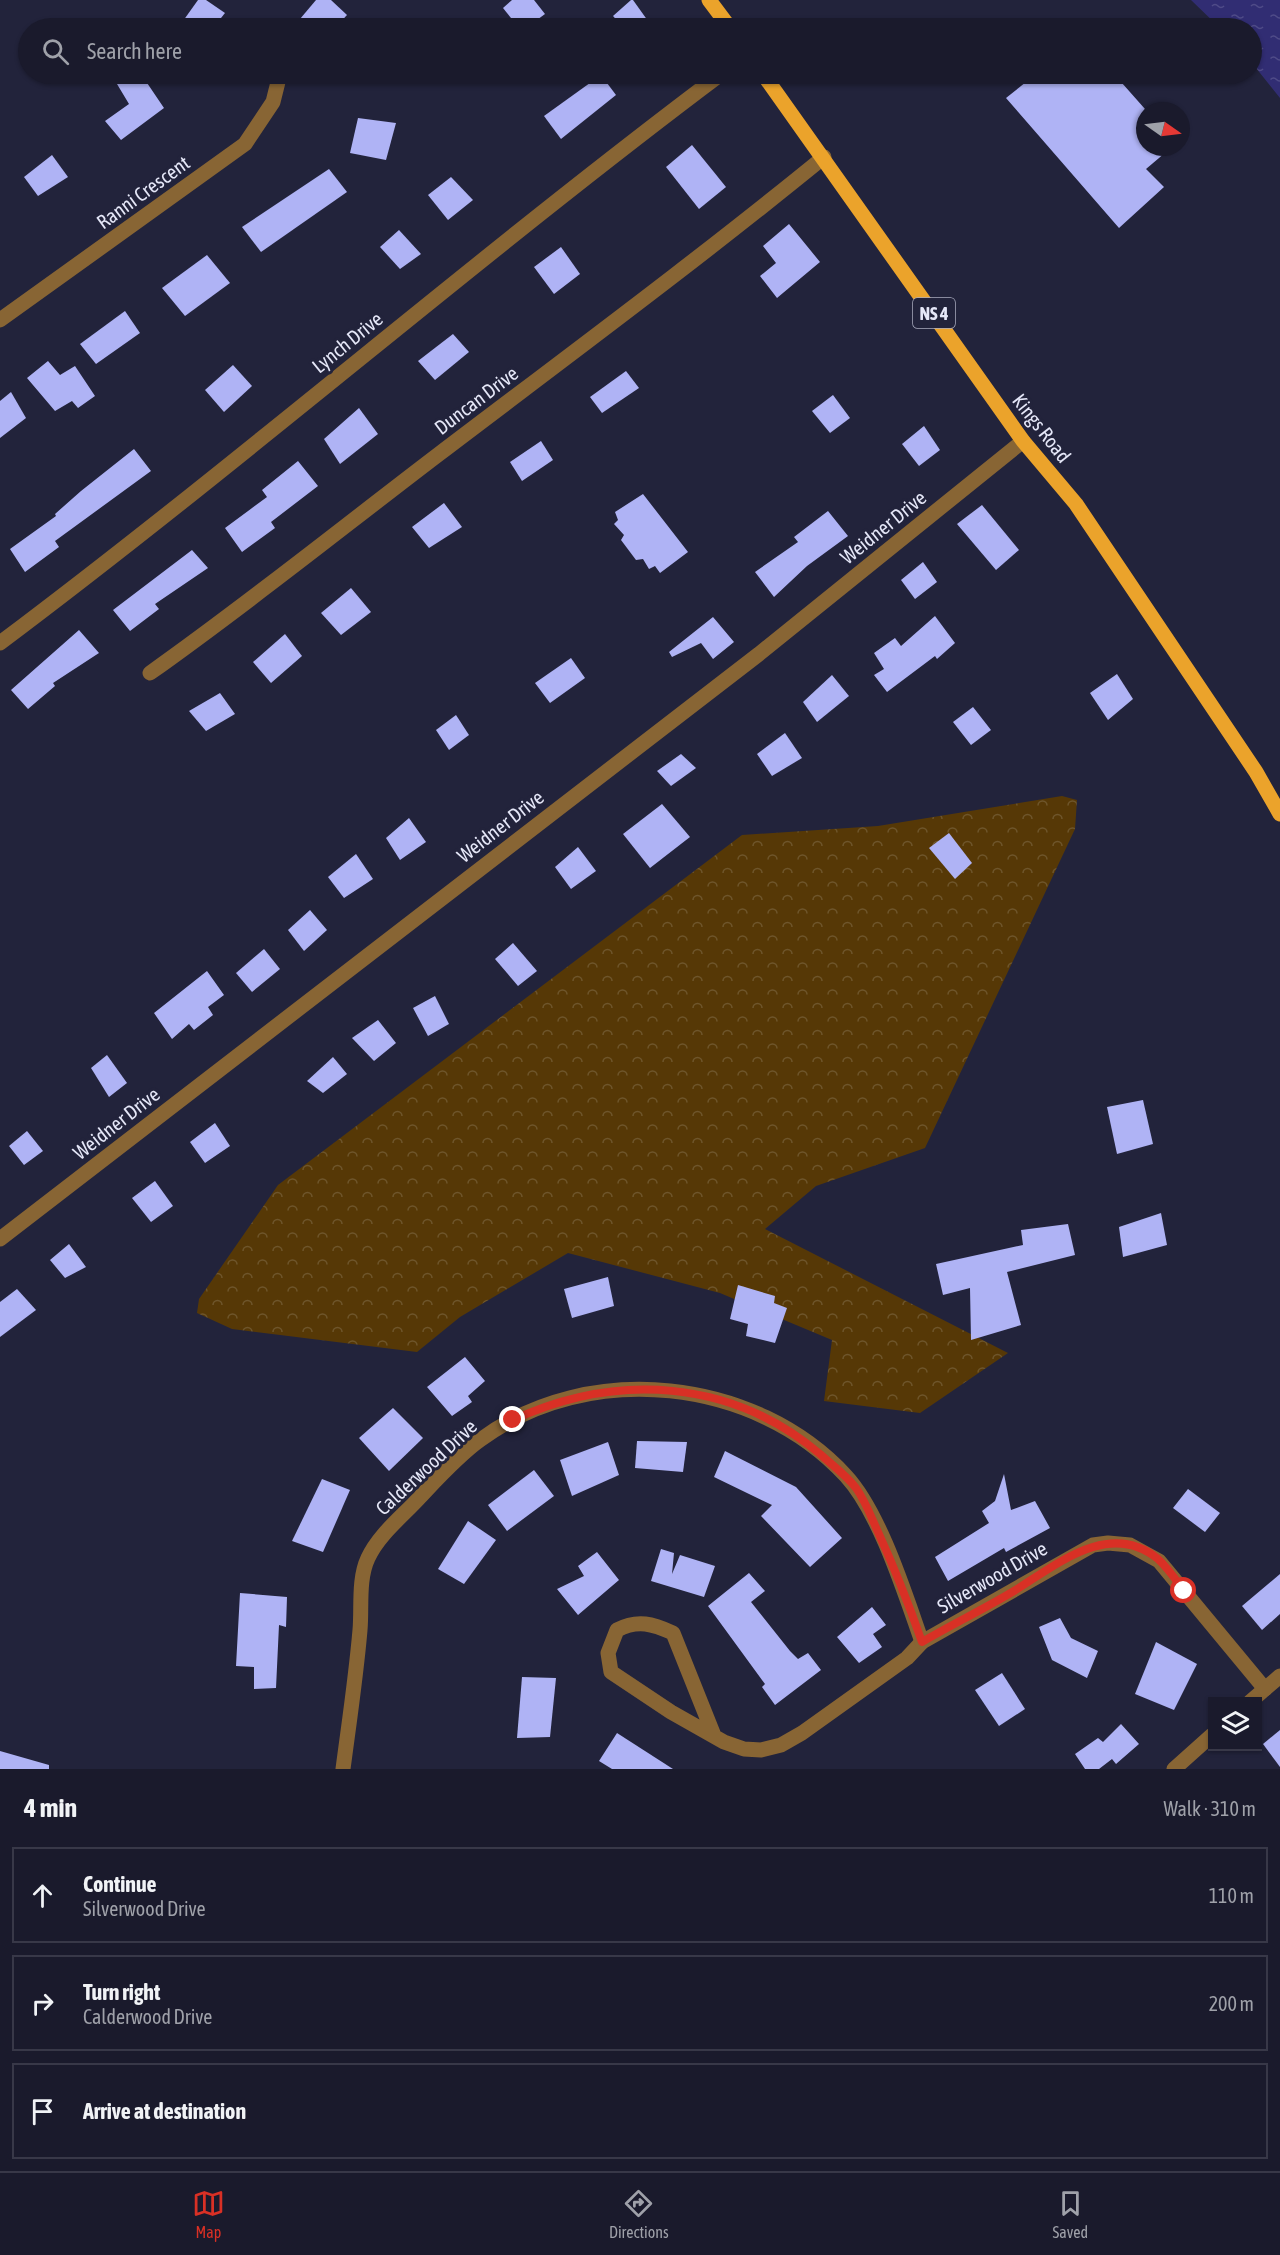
<!DOCTYPE html>
<html lang="en">
<head>
<meta charset="utf-8">
<style>
	body { margin:0; font-family:"Asap Condensed",sans-serif; background:#272738; color:#f1f3f6 }
	.controls { position:absolute; right:18px; bottom:18px; display:grid; overflow:hidden; border-radius:0px; box-shadow:0 2px 4px #0004 }
	.controls button { width:54px; height:54px; display:grid; place-items:center; padding:0; border:0; border-bottom:2px solid #383848; background:#1a1a2c; color:#f1f3f6; font:30px sans-serif }
	.compass { position:absolute; left:1136px; top:102px; width:54px; height:54px; border-radius:50%; background:#1a1a2c; box-shadow:0 2px 4px #0004; rotate:104deg }
	.stop { position:absolute; width:18px; height:18px; margin:-14px; border:4px solid #d93025; border-radius:50%; background:#fff }
	.stop.end { background:#d93025; border-color:#fff; box-shadow:0 2px 6px #0008 }
	.list { margin:0; padding:0; list-style:none }
	h2 { display:flex; justify-content:space-between; align-items:center; height:78px; margin:0; padding:0 24px; font-size:26px }
	h2 small { font-size:20px; font-weight:400; color:#9fa1a9 }
	.list li { display:grid; grid-template-columns:39px 1fr auto; gap:18px; align-items:center; box-sizing:border-box; height:96px; margin:0 12px 12px; padding:0 12px; border:2px solid #383848; border-radius:0px }
	.list b { display:block; font-size:22px; white-space:nowrap }
	.list p { margin:0; font-size:20px; white-space:nowrap; color:#9fa1a9 }
	.list em { font-size:20px; font-style:normal; color:#9fa1a9 }
	.icon { flex:none; width:33px; height:33px; fill:none; stroke:currentColor; stroke-width:2; stroke-linecap:round; stroke-linejoin:round }
	.map { position:relative; flex:none; width:1280px; height:1769px; overflow:hidden }
	.search { position:absolute; background:#1a1a2c; box-shadow:0 2px 4px #0004; left:18px; right:18px; top:18px; height:66px; display:flex; align-items:center; gap:15px; box-sizing:border-box; padding:0 21px; border-radius:33px; color:#9fa1a9; font-size:22px }
	.sheet { height:402px; background:#1a1a2c }
	nav { display:flex; justify-content:space-around; align-items:center; box-sizing:border-box; height:84px; border-top:2px solid #383848; background:#1a1a2c; font-size:16px; color:#9fa1a9 }
	nav a { display:grid; justify-items:center; gap:3px }
	nav .on { color:#d93025 }
	.map>svg:first-child { display:block }
</style>
</head>
<body>
<div class="map">
<svg width="1280" height="1769" viewBox="0 0 1280 1769">
	<defs>
		<pattern id="forest-crowns" width="20" height="18" patternUnits="userSpaceOnUse" patternTransform="scale(1.5)"><rect width="20" height="18" fill="#563806"/><path d="M2 6a3 3 0 1 1 6 0M12 15a3 3 0 1 1 6 0" fill="none" stroke="#6e552b"/></pattern>
		<pattern id="water-ripples" width="26" height="14" patternUnits="userSpaceOnUse" patternTransform="scale(1.5)"><rect width="26" height="14" fill="#312d73"/><path d="M2 4q2-2 4 0t4 0M15 11q2-2 4 0t4 0" fill="none" stroke="#4f4b88"/></pattern>
	</defs>
	<rect width="100%" height="100%" fill="#22233b"/>
	<path fill="url(#forest-crowns)" d="M1062 796 1077 800 1075 829 925 1148 816 1186 765 1229 1008 1353 920 1413 824 1401 832 1340 720 1293 568 1253 460 1317 417 1352 232 1329 197 1313 199 1299 278 1185 742 835 878 826Z"/>
	<path fill="url(#water-ripples)" d="M1191 0H1280V98L1252 63V28H1220Z"/>
	<g fill="#afb3f5">
		<path d="M198 0H206L225 13 213 28H178Z"/>
		<path d="M316 0H331L347 15 335 28H308L300 19Z"/>
		<path d="M512 0H534L545 14 526 28H519L503 8Z"/>
		<path d="M631 0H633L653 28H624L613 16Z"/>
		<path d="M132 74H141L164 108 121 140 105 121 129 104 117 84Z"/>
		<path d="M1036 74H1114L1145 109V147H1172L1146 169 1164 187 1119 228 1006 98Z"/>
		<path d="M601 75 616 95 561 139 544 116Z"/>
		<path d="M358 118 396 123 386 160 350 153Z"/>
		<path d="M692 145 726 187 699 209 666 167Z"/>
		<path d="M52 155 68 177 38 196 24 177Z"/>
		<path d="M329 169 347 192 261 252 242 227Z"/>
		<path d="M451 177 473 200 448 220 428 195Z"/>
		<path d="M789 224 820 262 777 298 760 276 776 263 763 246Z"/>
		<path d="M399 230 421 254 400 269 380 247Z"/>
		<path d="M561 247 580 274 554 294 534 267Z"/>
		<path d="M207 255 230 283 185 316 162 288Z"/>
		<path d="M125 311 140 333 96 364 80 344Z"/>
		<path d="M453 334 469 352 435 380 418 361Z"/>
		<path d="M48 361 60 375 75 366 95 396 78 408 72 401 55 411 27 378Z"/>
		<path d="M233 365 252 386 224 412 205 390Z"/>
		<path d="M626 371 639 388 602 413 590 397Z"/>
		<path d="M11 392 26 418 0 438V401Z"/>
		<path d="M833 395 850 418 830 433 812 411Z"/>
		<path d="M359 408 378 434 340 464 324 439Z"/>
		<path d="M924 426 940 450 919 466 902 444Z"/>
		<path d="M541 441 553 460 522 481 510 462Z"/>
		<path d="M134 449 151 471 55 541 59 547 25 572 10 549 56 516 55 514 81 491Z"/>
		<path d="M298 461 318 486 271 522 275 528 242 552 225 528 267 497 262 490Z"/>
		<path d="M643 494 688 552 660 573 655 566 649 569 643 559 636 560 621 540 624 535 614 524 618 520 615 512Z"/>
		<path d="M444 503 462 527 429 548 412 527Z"/>
		<path d="M982 505 1019 550 996 570 957 524Z"/>
		<path d="M828 511 848 536 807 566 774 597 755 572 798 542 794 537Z"/>
		<path d="M192 550 208 568 155 604 159 609 130 631 113 610Z"/>
		<path d="M923 562 937 582 915 599 901 580Z"/>
		<path d="M351 588 371 612 341 635 321 613Z"/>
		<path d="M935 616 955 643 937 659 935 656 887 692 874 675 884 669 874 653 895 638 901 646Z"/>
		<path d="M713 617 734 642 713 659 701 643 672 657 669 652Z"/>
		<path d="M79 630 99 653 53 683 55 686 28 709 11 690Z"/>
		<path d="M285 634 302 656 271 683 253 662Z"/>
		<path d="M571 658 585 678 550 703 535 683Z"/>
		<path d="M1117 674 1133 699 1108 720 1090 693Z"/>
		<path d="M832 675 849 696 817 722 803 702Z"/>
		<path d="M220 693 235 714 206 731 189 711Z"/>
		<path d="M973 707 991 730 971 745 953 722Z"/>
		<path d="M456 715 469 735 449 750 436 730Z"/>
		<path d="M785 733 802 758 772 776 757 754Z"/>
		<path d="M681 754 696 768 671 786 657 771Z"/>
		<path d="M662 804 690 837 650 868 623 834Z"/>
		<path d="M409 818 426 842 400 860 386 838Z"/>
		<path d="M949 833 972 863 955 879 929 848Z"/>
		<path d="M578 847 596 871 571 889 555 867Z"/>
		<path d="M356 854 373 879 344 898 328 877Z"/>
		<path d="M310 910 327 930 304 951 288 930Z"/>
		<path d="M513 943 537 971 518 986 495 959Z"/>
		<path d="M264 949 280 969 252 992 236 973Z"/>
		<path d="M207 971 224 995 208 1007 213 1015 194 1030 189 1024 172 1039 154 1013Z"/>
		<path d="M435 996 449 1024 428 1036 413 1008Z"/>
		<path d="M378 1020 396 1043 374 1061 352 1038Z"/>
		<path d="M107 1055 127 1083 109 1097 91 1068Z"/>
		<path d="M333 1057 347 1074 323 1093 307 1081Z"/>
		<path d="M1143 1100 1153 1144 1117 1154 1107 1107Z"/>
		<path d="M215 1123 230 1146 205 1163 190 1142Z"/>
		<path d="M27 1131 43 1151 24 1165 9 1146Z"/>
		<path d="M155 1181 173 1206 151 1222 132 1198Z"/>
		<path d="M1161 1213 1167 1245 1123 1257 1119 1227Z"/>
		<path d="M1068 1224 1075 1255 1007 1272 1021 1325 971 1340 970 1288 943 1295 936 1264 1023 1245 1021 1230Z"/>
		<path d="M69 1244 86 1267 65 1278 50 1260Z"/>
		<path d="M608 1277 614 1306 572 1318 564 1289Z"/>
		<path d="M738 1285 775 1296 774 1303 787 1308 775 1343 746 1336 748 1324 730 1319Z"/>
		<path d="M17 1289 36 1310 0 1337V1302Z"/>
		<path d="M465 1357 485 1381 468 1396 472 1402 452 1416 427 1387Z"/>
		<path d="M393 1408 423 1438 389 1471 359 1438Z"/>
		<path d="M637 1441 687 1442 683 1472 635 1468Z"/>
		<path d="M608 1442 619 1475 572 1496 560 1460Z"/>
		<path d="M725 1451 796 1487 842 1538 810 1567 761 1516 772 1505 714 1477Z"/>
		<path d="M534 1470 554 1496 507 1531 488 1505Z"/>
		<path d="M1004 1474 1011 1510 1035 1501 1050 1528 1006 1552 1004 1548 948 1581 935 1557 989 1523 982 1511 995 1501Z"/>
		<path d="M322 1479 350 1490 323 1552 292 1541Z"/>
		<path d="M1188 1489 1220 1513 1205 1532 1173 1508Z"/>
		<path d="M468 1521 496 1540 464 1584 438 1569Z"/>
		<path d="M661 1549 674 1553 672 1574 680 1555 715 1566 704 1597 651 1581Z"/>
		<path d="M597 1552 619 1580 578 1615 557 1589 584 1576 578 1566Z"/>
		<path d="M749 1573 765 1591 751 1602 790 1651 798 1659 808 1653 821 1670 775 1705 762 1687 765 1684 708 1606Z"/>
		<path d="M1280 1574V1614L1262 1630 1242 1606Z"/>
		<path d="M240 1593 287 1597 286 1627 279 1625 276 1688 254 1689V1667L236 1666Z"/>
		<path d="M872 1607 886 1625 873 1634 882 1647 859 1663 837 1637Z"/>
		<path d="M1060 1618 1071 1638 1098 1651 1087 1678 1052 1660 1039 1627Z"/>
		<path d="M1156 1642 1197 1664 1174 1710 1135 1694Z"/>
		<path d="M1002 1673 1025 1709 999 1726 975 1690Z"/>
		<path d="M522 1677 556 1678 550 1737 517 1738Z"/>
		<path d="M1121 1724 1139 1744 1116 1764 1112 1759 1099 1769H1085L1075 1754 1098 1738 1103 1742Z"/>
		<path d="M1280 1730V1767L1263 1744Z"/>
		<path d="M617 1733 673 1769H612L599 1761Z"/>
		<path d="M0 1751 49 1765V1769H0Z"/>
	</g>
	<g fill="none" stroke-linecap="round" stroke-linejoin="round">
		<g stroke="#886534" stroke-width="15">
			<path d="M0 320 245 144 273 102 280 74"/>
			<path d="M0 643C245 459 476 258 721 74"/>
			<path d="M150 673C249 603 343 527 439 454 568 356 699 259 824 157"/>
			<path d="M0 1239 759 654 1023 441"/>
			<path d="M1250 1702 1280 1676"/>
			<path d="M713 1733 673 1633C653 1624 638 1619 617 1630L608 1653 611 1672 671 1712 724 1742 744 1749 761 1750 781 1745 802 1733 907 1658 922 1642 1093 1545 1108 1543 1130 1545 1159 1561 1265 1689"/>
			<path d="M343 1769C349 1723 356 1677 360 1630 362 1608 358 1579 368 1558 379 1534 403 1516 421 1496 439 1477 459 1455 480 1440 589 1359 756 1378 846 1476 880 1513 905 1594 922 1642"/>
			<path d="M1174 1769 1212 1735"/>
		</g>
		<g stroke="#eba32b" stroke-width="15">
			<path d="M709 0 730 28"/>
			<path d="M763 74 1023 441 1076 504 1256 772 1280 814"/>
		</g>
	</g>
	<g fill="none" stroke-linecap="round" stroke-linejoin="round">
		<path stroke="#d93025" stroke-width="8" d="M513 1420C617 1372 731 1379 820 1454 832 1465 846 1475 856 1488 866 1502 871 1517 878 1532 895 1569 909 1605 922 1642 953 1624 984 1609 1014 1591 1056 1565 1110 1519 1158 1559 1168 1568 1176 1580 1184 1591"/>
	</g>
	<g text-anchor="middle" dominant-baseline="central" stroke-width="6" stroke-linejoin="round" paint-order="stroke">
		<rect fill="#22233b" stroke="#aaacbf" stroke-width="1.5" x="913" y="298" width="42" height="30" rx="4.5"/>
		<g font-size="18" font-weight="bold" fill="#e5e7f8">
			<text x="934" y="313">NS 4</text>
		</g>
		<g font-size="20" fill="#e5e7f8" stroke="#22233b">
			<text transform="translate(143 192) rotate(-36)">Ranni Crescent</text>
			<text transform="translate(347 342) rotate(-39)">Lynch Drive</text>
			<text transform="translate(476 400) rotate(-37)">Duncan Drive</text>
			<text transform="translate(1042 428) rotate(52)">Kings Road</text>
			<text transform="translate(883 527) rotate(-39)">Weidner Drive</text>
			<text transform="translate(500 826) rotate(-38)">Weidner Drive</text>
			<text transform="translate(116 1123) rotate(-38)">Weidner Drive</text>
			<text transform="translate(426 1467) rotate(-43)">Calderwood Drive</text>
			<text transform="translate(992 1577) rotate(-30)">Silverwood Drive</text>
		</g>
	</g>
</svg>
<div class="controls">
<button><svg class="icon" aria-label="layers" viewBox="0 0 24 24"><path d="M12 4l9 5-9 5-9-5zM3 14l9 5 9-5"/></svg></button>
</div>
<svg class="compass" viewBox="-18 -18 36 36"><path d="M0-13l5 13h-10z" fill="#e53935"/><path d="M0 13l5-13h-10z" fill="#9fa1a9"/></svg>
<div class="stop" style="left:1184px;top:1591px"></div>
<div class="stop end" style="left:513px;top:1420px"></div>
<div class="search"><svg class="icon" aria-label="search" viewBox="0 0 24 24"><circle cx="10" cy="10" r="6"/><path d="M15 15l6 6"/></svg>Search here</div>
</div>
<section class="sheet">
<h2>4 min<small>Walk · 310 m</small></h2>
<ul class="list">
<li><svg class="icon" aria-label="ahead" viewBox="0 0 24 24"><path d="M12 20V5M6 11l6-6 6 6"/></svg><div><b>Continue</b><p>Silverwood Drive</p></div><em>110 m</em></li>
<li><svg class="icon" aria-label="right" viewBox="0 0 24 24"><path d="M7 20v-9h11M14 6l5 5-5 5"/></svg><div><b>Turn right</b><p>Calderwood Drive</p></div><em>200 m</em></li>
<li><svg class="icon" aria-label="arrive" viewBox="0 0 24 24"><path d="M6 21V4h12l-3 4 3 4H6"/></svg><div><b>Arrive at destination</b></div></li>
</ul>
</section>
<nav>
<a class="on"><svg class="icon" aria-label="map" viewBox="0 0 24 24"><path d="M3 6l6-2 6 2 6-2v14l-6 2-6-2-6 2zM9 4v14M15 6v14"/></svg>Map</a>
<a><svg class="icon" aria-label="directions" viewBox="0 0 24 24"><path d="M12 3l9 9-9 9-9-9zM9 14v-3h6M13 9l2 2-2 2"/></svg>Directions</a>
<a><svg class="icon" aria-label="saved" viewBox="0 0 24 24"><path d="M7 4h10v16l-5-4-5 4z"/></svg>Saved</a>
</nav>
</body>
</html>
